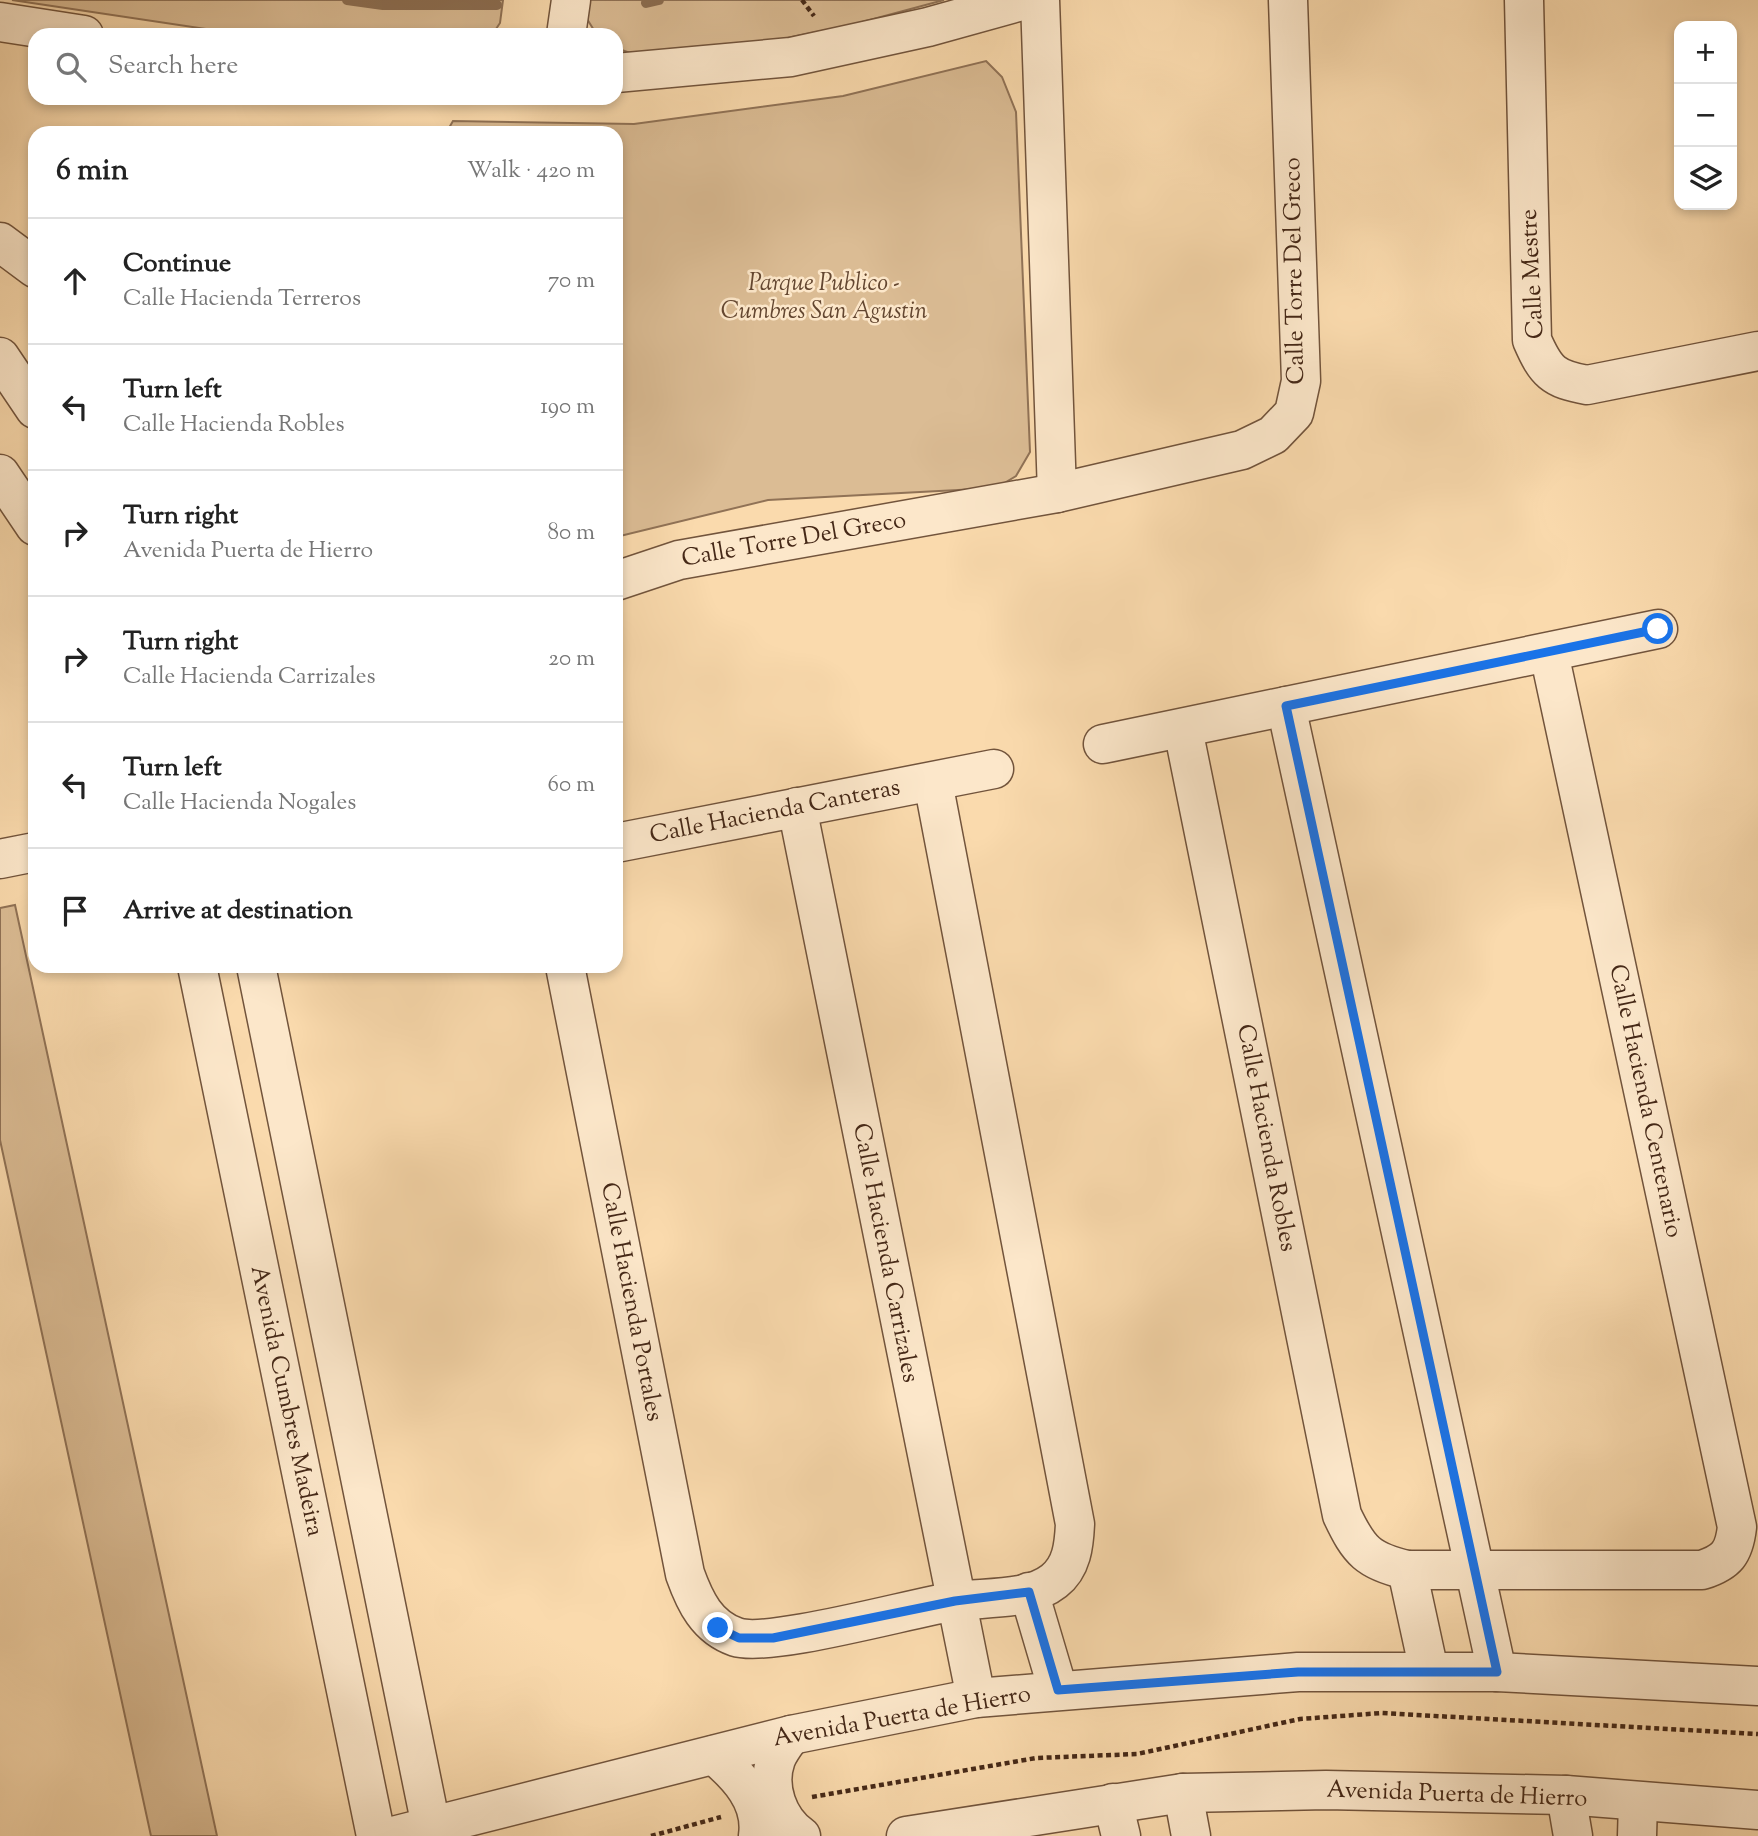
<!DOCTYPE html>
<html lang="en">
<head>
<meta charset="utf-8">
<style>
	body { margin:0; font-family:"Sorts Mill Goudy",serif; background:#f2f2f2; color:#222 }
	.controls { position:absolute; right:21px; top:21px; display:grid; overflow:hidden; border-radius:14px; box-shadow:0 4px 10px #0003 }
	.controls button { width:63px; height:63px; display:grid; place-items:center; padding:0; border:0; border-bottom:2px solid #e0e0e0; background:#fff; color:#222; font:35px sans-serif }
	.stop { position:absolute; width:21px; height:21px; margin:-16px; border:5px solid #1a73e8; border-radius:50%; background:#fff }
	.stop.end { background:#1a73e8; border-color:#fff; box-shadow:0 2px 7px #0008 }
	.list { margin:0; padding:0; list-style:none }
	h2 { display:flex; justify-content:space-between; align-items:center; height:91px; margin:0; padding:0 28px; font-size:30px }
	h2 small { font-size:23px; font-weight:400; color:#767676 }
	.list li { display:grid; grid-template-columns:46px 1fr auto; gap:21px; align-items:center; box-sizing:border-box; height:126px; padding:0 28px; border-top:2px solid #e0e0e0 }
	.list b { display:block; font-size:26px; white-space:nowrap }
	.list p { margin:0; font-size:23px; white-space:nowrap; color:#767676 }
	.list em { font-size:23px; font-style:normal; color:#767676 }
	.icon { flex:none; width:38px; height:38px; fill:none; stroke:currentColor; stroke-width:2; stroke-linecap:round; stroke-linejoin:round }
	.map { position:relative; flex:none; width:1758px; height:1836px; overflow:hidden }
	.search { position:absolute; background:#fff; box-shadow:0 4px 10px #0003; left:28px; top:28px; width:595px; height:77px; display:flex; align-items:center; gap:18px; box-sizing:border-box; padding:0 24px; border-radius:21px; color:#767676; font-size:26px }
	.panel { position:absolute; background:#fff; box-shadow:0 4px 10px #0003; left:28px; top:126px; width:595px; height:847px; border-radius:21px }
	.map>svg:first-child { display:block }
</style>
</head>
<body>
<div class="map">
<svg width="1758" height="1836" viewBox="0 0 1758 1836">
	<rect width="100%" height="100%" fill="#fadaad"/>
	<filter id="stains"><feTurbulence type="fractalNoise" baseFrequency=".00286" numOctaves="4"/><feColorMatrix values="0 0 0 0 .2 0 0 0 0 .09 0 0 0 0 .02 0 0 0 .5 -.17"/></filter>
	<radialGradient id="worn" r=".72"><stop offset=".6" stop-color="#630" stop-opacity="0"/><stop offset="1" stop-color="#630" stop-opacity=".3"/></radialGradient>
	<g fill="#dbbc94" stroke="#907256" stroke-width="2">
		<path d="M12 0H503L500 23 492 35H246Z"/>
		<path d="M586 0H944L851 25 747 46 633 54 616 48V35H597L587 19Z"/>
		<path d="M986 61 1002 77 1016 112 1030 452 1016 476 996 488 768 500 616 537V133H446L453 121 634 124 843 96Z"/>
		<path d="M15 905 217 1836H151L0 1140V908Z"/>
	</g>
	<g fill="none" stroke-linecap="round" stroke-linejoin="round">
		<g stroke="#8c6e52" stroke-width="10">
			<path d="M347 0 383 5H497"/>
			<path d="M646 3 659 0"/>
		</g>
		<g stroke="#72543c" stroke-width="41">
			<g id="minor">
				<path d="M1040 0 1057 493"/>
				<path d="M1524 0 1532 340C1546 372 1553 379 1587 385L1758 351"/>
				<path d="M0 22 84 35"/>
				<path d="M566 35 571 0"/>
				<path d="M616 73 791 57 928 27 1025 0"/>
				<path d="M0 242 35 268"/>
				<path d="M0 357 35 409"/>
				<path d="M0 474 35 526"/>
				<path d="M616 581 679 560 1057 493 1242 450 1273 435 1294 413 1301 381 1288 0"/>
				<path d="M1286 706 1497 1672"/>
				<path d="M1183 729 1342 1515C1359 1551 1368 1561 1407 1570H1702C1727 1562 1734 1553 1737 1527L1549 653"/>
				<path d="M1103 744 1658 629"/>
				<path d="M797 807 976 1698"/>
				<path d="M616 843 994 769"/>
				<path d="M0 859 35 852"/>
				<path d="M197 966 376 1836"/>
				<path d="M256 966 433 1836"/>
				<path d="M565 966 685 1574C695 1602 707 1627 736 1637 770 1648 911 1608 956 1601 985 1597 1029 1601 1054 1581 1072 1567 1074 1545 1075 1524L933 782"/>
				<path d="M1407 1570 1429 1671"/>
				<path d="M1029 1592 1058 1690"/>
				<path d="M791 1735C786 1742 779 1751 776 1759 766 1787 778 1820 801 1836"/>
				<path d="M714 1755C738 1775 763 1801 758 1836"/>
				<path d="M1183 1793 1191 1836"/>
				<path d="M1566 1795 1573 1836"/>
				<path d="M1113 1803 1121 1836"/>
				<path d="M393 1836 791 1735 976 1698 1298 1672H1497L1758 1686"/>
				<path d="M906 1836 1183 1793 1326 1790 1566 1795 1758 1810"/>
				<path d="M1637 1836 1638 1802"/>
			</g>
		</g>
		<g stroke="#452817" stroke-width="4.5" stroke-dasharray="5 3.5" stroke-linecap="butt">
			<path d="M802 0 814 16"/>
			<path d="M812 1797 1036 1758 1137 1754 1300 1719 1382 1713 1758 1734"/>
			<path d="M651 1836 721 1817"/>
		</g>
		<use href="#minor" stroke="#fce7ca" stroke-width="38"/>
	</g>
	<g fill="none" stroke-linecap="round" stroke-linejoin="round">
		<path stroke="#1a73e8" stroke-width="9" d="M718 1628 739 1638H773L955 1601 1029 1592 1058 1690 1298 1672H1497L1286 706 1658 629"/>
	</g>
	<g text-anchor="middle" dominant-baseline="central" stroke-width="5" stroke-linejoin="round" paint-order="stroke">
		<g font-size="24" fill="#452817" stroke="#fce7ca">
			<text transform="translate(1295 271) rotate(-91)">Calle Torre Del Greco</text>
			<text transform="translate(1533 274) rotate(-93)">Calle Mestre</text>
			<text transform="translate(794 540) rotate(-10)">Calle Torre Del Greco</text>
			<text transform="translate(775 812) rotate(-11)">Calle Hacienda Canteras</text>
			<text transform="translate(1645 1101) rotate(78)">Calle Hacienda Centenario</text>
			<text transform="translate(1266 1138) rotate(79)">Calle Hacienda Robles</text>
			<text transform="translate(885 1253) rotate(79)">Calle Hacienda Carrizales</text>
			<text transform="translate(631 1302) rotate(79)">Calle Hacienda Portales</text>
			<text transform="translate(286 1401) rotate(78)">Avenida Cumbres Madeira</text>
			<text transform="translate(902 1717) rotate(-10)">Avenida Puerta de Hierro</text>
			<text transform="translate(1457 1795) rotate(2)">Avenida Puerta de Hierro</text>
		</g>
		<g font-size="24" font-style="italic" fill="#634630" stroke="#fce7ca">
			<text x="824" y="284">Parque Publico -<tspan x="824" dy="28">Cumbres San Agustin</tspan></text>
		</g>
	</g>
	<rect width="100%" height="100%" filter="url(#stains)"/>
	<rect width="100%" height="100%" fill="url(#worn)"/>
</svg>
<div class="controls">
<button>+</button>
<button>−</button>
<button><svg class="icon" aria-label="layers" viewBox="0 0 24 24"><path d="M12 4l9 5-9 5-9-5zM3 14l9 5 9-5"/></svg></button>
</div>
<div class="stop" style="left:1658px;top:629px"></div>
<div class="stop end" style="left:718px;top:1628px"></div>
<div class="search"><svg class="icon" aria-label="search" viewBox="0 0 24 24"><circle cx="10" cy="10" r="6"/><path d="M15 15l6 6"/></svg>Search here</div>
<section class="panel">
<h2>6 min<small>Walk · 420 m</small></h2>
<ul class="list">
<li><svg class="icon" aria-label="ahead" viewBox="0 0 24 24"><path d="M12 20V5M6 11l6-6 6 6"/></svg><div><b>Continue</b><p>Calle Hacienda Terreros</p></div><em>70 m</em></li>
<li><svg class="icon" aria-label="left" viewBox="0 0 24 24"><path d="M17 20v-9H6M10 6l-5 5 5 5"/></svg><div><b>Turn left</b><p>Calle Hacienda Robles</p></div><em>190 m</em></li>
<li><svg class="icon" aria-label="right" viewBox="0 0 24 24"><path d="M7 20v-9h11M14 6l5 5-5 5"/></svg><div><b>Turn right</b><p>Avenida Puerta de Hierro</p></div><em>80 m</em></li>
<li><svg class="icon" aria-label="right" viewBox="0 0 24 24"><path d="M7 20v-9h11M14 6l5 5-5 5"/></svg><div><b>Turn right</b><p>Calle Hacienda Carrizales</p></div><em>20 m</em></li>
<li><svg class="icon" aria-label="left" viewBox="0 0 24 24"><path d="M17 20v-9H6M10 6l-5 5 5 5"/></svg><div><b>Turn left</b><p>Calle Hacienda Nogales</p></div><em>60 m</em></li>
<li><svg class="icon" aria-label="arrive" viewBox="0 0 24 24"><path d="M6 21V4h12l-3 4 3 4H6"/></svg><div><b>Arrive at destination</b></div></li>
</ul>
</section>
</div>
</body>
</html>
